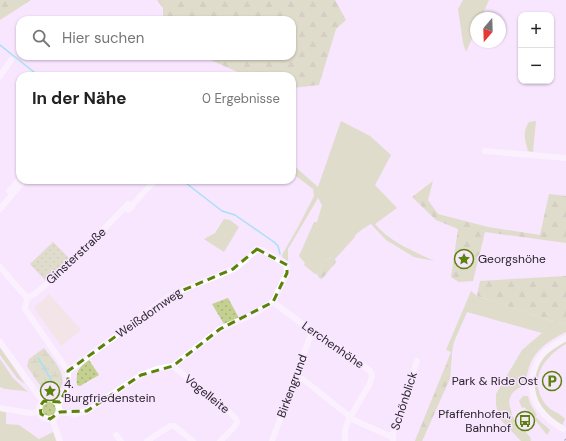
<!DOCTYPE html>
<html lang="de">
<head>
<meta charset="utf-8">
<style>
	body { margin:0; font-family:"DM Sans",sans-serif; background:#f6f6f6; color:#222 }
	.controls { position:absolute; right:12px; top:12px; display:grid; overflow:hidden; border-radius:8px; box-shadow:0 1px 3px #0004 }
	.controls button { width:36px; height:36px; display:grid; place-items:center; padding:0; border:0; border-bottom:1px solid #e0e0e0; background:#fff; color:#222; font:20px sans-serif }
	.compass { position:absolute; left:470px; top:12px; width:36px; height:36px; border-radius:50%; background:#fff; box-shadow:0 1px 3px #0004; rotate:199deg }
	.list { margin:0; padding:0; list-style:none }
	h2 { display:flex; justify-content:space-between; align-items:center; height:52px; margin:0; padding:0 16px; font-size:17px }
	h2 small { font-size:13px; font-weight:400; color:#767676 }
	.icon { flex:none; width:22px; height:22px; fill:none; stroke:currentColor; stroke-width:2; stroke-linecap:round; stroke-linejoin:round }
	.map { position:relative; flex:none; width:566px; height:441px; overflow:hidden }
	.search { position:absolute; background:#fff; box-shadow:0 1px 3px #0004; left:16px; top:16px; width:280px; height:44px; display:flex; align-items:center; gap:10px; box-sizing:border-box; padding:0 14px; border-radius:12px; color:#767676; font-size:15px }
	.panel { position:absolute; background:#fff; box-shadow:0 1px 3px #0004; left:16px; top:72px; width:280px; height:112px; border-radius:12px }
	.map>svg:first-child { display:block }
</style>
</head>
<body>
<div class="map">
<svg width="566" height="441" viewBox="0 0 566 441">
	<defs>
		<pattern id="forest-firs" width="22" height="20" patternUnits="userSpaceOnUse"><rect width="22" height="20" fill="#c3d090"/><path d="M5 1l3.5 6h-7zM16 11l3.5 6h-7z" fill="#a8b27c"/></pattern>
		<pattern id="wetland-marsh" width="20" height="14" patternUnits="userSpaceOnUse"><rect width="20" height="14" fill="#c3d090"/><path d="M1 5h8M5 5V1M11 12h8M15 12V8" fill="none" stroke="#a8b27c"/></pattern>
		<pattern id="park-dots" width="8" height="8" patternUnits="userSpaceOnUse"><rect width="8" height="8" fill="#c3d090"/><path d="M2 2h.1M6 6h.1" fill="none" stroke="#a8b27c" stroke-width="1.8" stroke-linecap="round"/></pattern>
	</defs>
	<rect width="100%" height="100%" fill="#f8e5fe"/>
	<path fill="#ece2cd" d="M49 294 81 330 61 346 34 308Z"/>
	<g fill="#c3d090">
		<path d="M463 0H489L481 18H476V30L466 52 463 43 458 9Z"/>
		<path d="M341 121 370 136 391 155 375 185 397 208 375 224C390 242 413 251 434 261L414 257 386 240 371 224C352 234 341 252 323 262L322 267 317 274H315L304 265 305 263 299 256 314 222H317L322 205 318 198 288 249V261L283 258 282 255 298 227 314 196 313 189 292 173V164L318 187Z"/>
		<path d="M536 121 533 152 528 151C525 140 522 132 529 122Z"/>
		<path d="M224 219 230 220 239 227 224 252 204 239 215 233Z"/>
		<path d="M471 291 477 296 557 323 566 324V332C542 344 528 355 526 384 512 391 505 397 512 413L511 414 519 426 520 425 530 437 531 441H521L499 418 496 405V394L522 350 542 333 467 312 454 342 452 352 450 378 422 441H415L451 352 446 350Z"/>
		<path d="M566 341V344C544 357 527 379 546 405 551 411 560 413 565 419L562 425C535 413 524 378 546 355 551 350 559 346 566 341Z"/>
		<path d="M0 347 25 384 17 378 0 355Z"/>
		<path d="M0 359 13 378 28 392C19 389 8 391 0 387Z"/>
		<path d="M523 396H528L530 403 537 415 535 416 541 422 550 430 547 435 527 410 524 407 522 408 519 401Z"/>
		<path d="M0 411 6 412V424L19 425 39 439 53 432 56 441H0Z"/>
	</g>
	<g fill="url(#forest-firs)">
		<path d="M0 0H31L0 20Z"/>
		<path d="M157 0H335L346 20 336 29 319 85 292 88V76H247L201 56H292V20H163V8Z"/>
		<path d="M433 181 428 200 438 214 488 227 540 235 549 194 566 196V243L485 232 473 281 459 282 451 277 458 229 436 220 412 197Z"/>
		<path d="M355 235V237L335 259 336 262 322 279 319 278 317 274 322 267 323 262 330 258Z"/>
		<path d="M566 276V324L557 323 477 296 480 281Z"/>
		<path d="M452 352 450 378 422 441H415Z"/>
	</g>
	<path fill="url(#wetland-marsh)" d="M44 348C53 360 72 378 57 393 43 395 34 376 27 366L29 359Z"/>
	<g fill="url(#park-dots)">
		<path d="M53 242 70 259 46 281 30 264Z"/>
		<path d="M228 298 239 318 224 324 212 304Z"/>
		<path d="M89 360 99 375 80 386 77 385C76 370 78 369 89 360Z"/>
		<circle cx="49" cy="409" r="7"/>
	</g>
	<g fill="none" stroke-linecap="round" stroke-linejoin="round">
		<g stroke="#42dcee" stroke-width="1.5">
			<path d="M0 45 39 76"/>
			<path d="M182 180 222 211 235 215 274 242 278 246 280 254"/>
			<path d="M38 358 52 381"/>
		</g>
		<g stroke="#fff" stroke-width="6">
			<path d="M0 76 11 60"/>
			<path d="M485 151 566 158"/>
			<path d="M12 194 9 191 20 179"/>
			<path d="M0 209 21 184 18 181"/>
			<path d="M128 210 155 180"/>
			<path d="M0 267 27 298 25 309 68 371V386L63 397 58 404"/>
			<path d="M27 298 36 293 74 260 128 204 131 207"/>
			<path d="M273 302 308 328 345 352 371 372 372 376 370 383 348 421 345 430V441"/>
			<path d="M0 342 43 402"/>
			<path d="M173 366C182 374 237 414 237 422 236 427 223 438 220 441"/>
			<path d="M295 376 304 380 354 420 392 437"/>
			<circle cx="49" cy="409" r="10"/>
			<path d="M0 408 30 413 40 412"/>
			<path d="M59 412 75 414 87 411 141 375 157 369 173 366 220 329 252 315 273 302 287 273V265L264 251 257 249C249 256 243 264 233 269 211 280 188 285 167 298L68 371"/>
			<path d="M52 418 60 441"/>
			<path d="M563 429C544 418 530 403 532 380 533 371 536 363 541 356 547 348 557 343 566 338"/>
			<path d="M116 435 121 441"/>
			<path d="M147 441 170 426H174L193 441"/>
			<path d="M272 441 312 331"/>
			<path d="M393 441V434L417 361"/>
		</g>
		<g stroke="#615764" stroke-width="3">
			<path id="rail" d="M566 441V440"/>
		</g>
		<use href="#rail" stroke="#f8e5fe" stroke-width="1.5" stroke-dasharray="4.5" stroke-linecap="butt"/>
	</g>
	<path d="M0 0H566V441H0ZM257 249 287 265V273L273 302 220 329 173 366 141 375 87 411 60 412 50 419 41 414 40 406 44 401 60 402 68 386V371L174 294 233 269Z" fill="#f8e5fe" fill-opacity=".55" fill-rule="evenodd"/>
	<path fill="none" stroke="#5a8309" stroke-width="3" stroke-dasharray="8 5" stroke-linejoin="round" d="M257 249 287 265V273L273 302 220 329 173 366 141 375 87 411 60 412 50 419 41 414 40 406 44 401 60 402 68 386V371L174 294 233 269Z"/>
	<defs>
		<g id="sight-ring" transform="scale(1)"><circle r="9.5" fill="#f8e5fe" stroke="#5a8309" stroke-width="1.5"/><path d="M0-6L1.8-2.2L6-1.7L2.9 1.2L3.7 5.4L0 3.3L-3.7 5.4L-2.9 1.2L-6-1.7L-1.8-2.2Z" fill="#5a8309"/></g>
		<g id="parking-ring" transform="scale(1)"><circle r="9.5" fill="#f8e5fe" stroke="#5a8309" stroke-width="1.5"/><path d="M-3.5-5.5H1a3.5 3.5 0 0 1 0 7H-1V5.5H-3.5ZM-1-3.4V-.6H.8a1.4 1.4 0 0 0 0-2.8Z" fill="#5a8309"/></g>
		<g id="bus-ring" transform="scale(1)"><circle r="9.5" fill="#f8e5fe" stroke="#5a8309" stroke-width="1.5"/><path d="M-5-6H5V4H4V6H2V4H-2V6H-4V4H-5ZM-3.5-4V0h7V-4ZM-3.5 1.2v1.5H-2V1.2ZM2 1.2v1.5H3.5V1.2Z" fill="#5a8309"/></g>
	</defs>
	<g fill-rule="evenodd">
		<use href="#sight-ring" x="464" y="259"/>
		<use href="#parking-ring" x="552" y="381"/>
		<use href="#sight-ring" x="50" y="391"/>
		<use href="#bus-ring" x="525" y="421"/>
	</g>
	<g text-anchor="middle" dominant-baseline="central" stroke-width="3" stroke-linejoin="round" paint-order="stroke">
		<g font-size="12" fill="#2b242d" stroke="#f8e5fe">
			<text transform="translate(76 256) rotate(-43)">Ginsterstraße</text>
			<text transform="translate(149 313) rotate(-35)">Weißdornweg</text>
			<text transform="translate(333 345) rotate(35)">Lerchenhöhe</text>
			<text transform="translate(292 386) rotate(-70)">Birkengrund</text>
			<text transform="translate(207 394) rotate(39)">Vogelleite</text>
			<text transform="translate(404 401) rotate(-72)">Schönblick</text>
		</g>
		<g font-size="12" fill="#2b242d" stroke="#f8e5fe" text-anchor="start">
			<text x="478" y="259">Georgshöhe</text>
			<text x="538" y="381" text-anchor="end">Park &amp; Ride Ost</text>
			<text x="64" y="384">4.<tspan x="64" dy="14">Burgfriedenstein</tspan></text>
			<text x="511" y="414" text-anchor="end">Pfaffenhofen,<tspan x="511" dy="14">Bahnhof</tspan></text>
		</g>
	</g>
</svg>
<div class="controls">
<button>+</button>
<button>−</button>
</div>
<svg class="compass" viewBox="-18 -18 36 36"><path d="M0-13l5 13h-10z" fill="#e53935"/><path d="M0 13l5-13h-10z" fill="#767676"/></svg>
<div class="search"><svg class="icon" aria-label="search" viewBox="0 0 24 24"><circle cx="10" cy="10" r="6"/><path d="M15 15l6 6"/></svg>Hier suchen</div>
<section class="panel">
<h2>In der Nähe<small>0 Ergebnisse</small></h2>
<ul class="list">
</ul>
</section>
</div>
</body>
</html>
